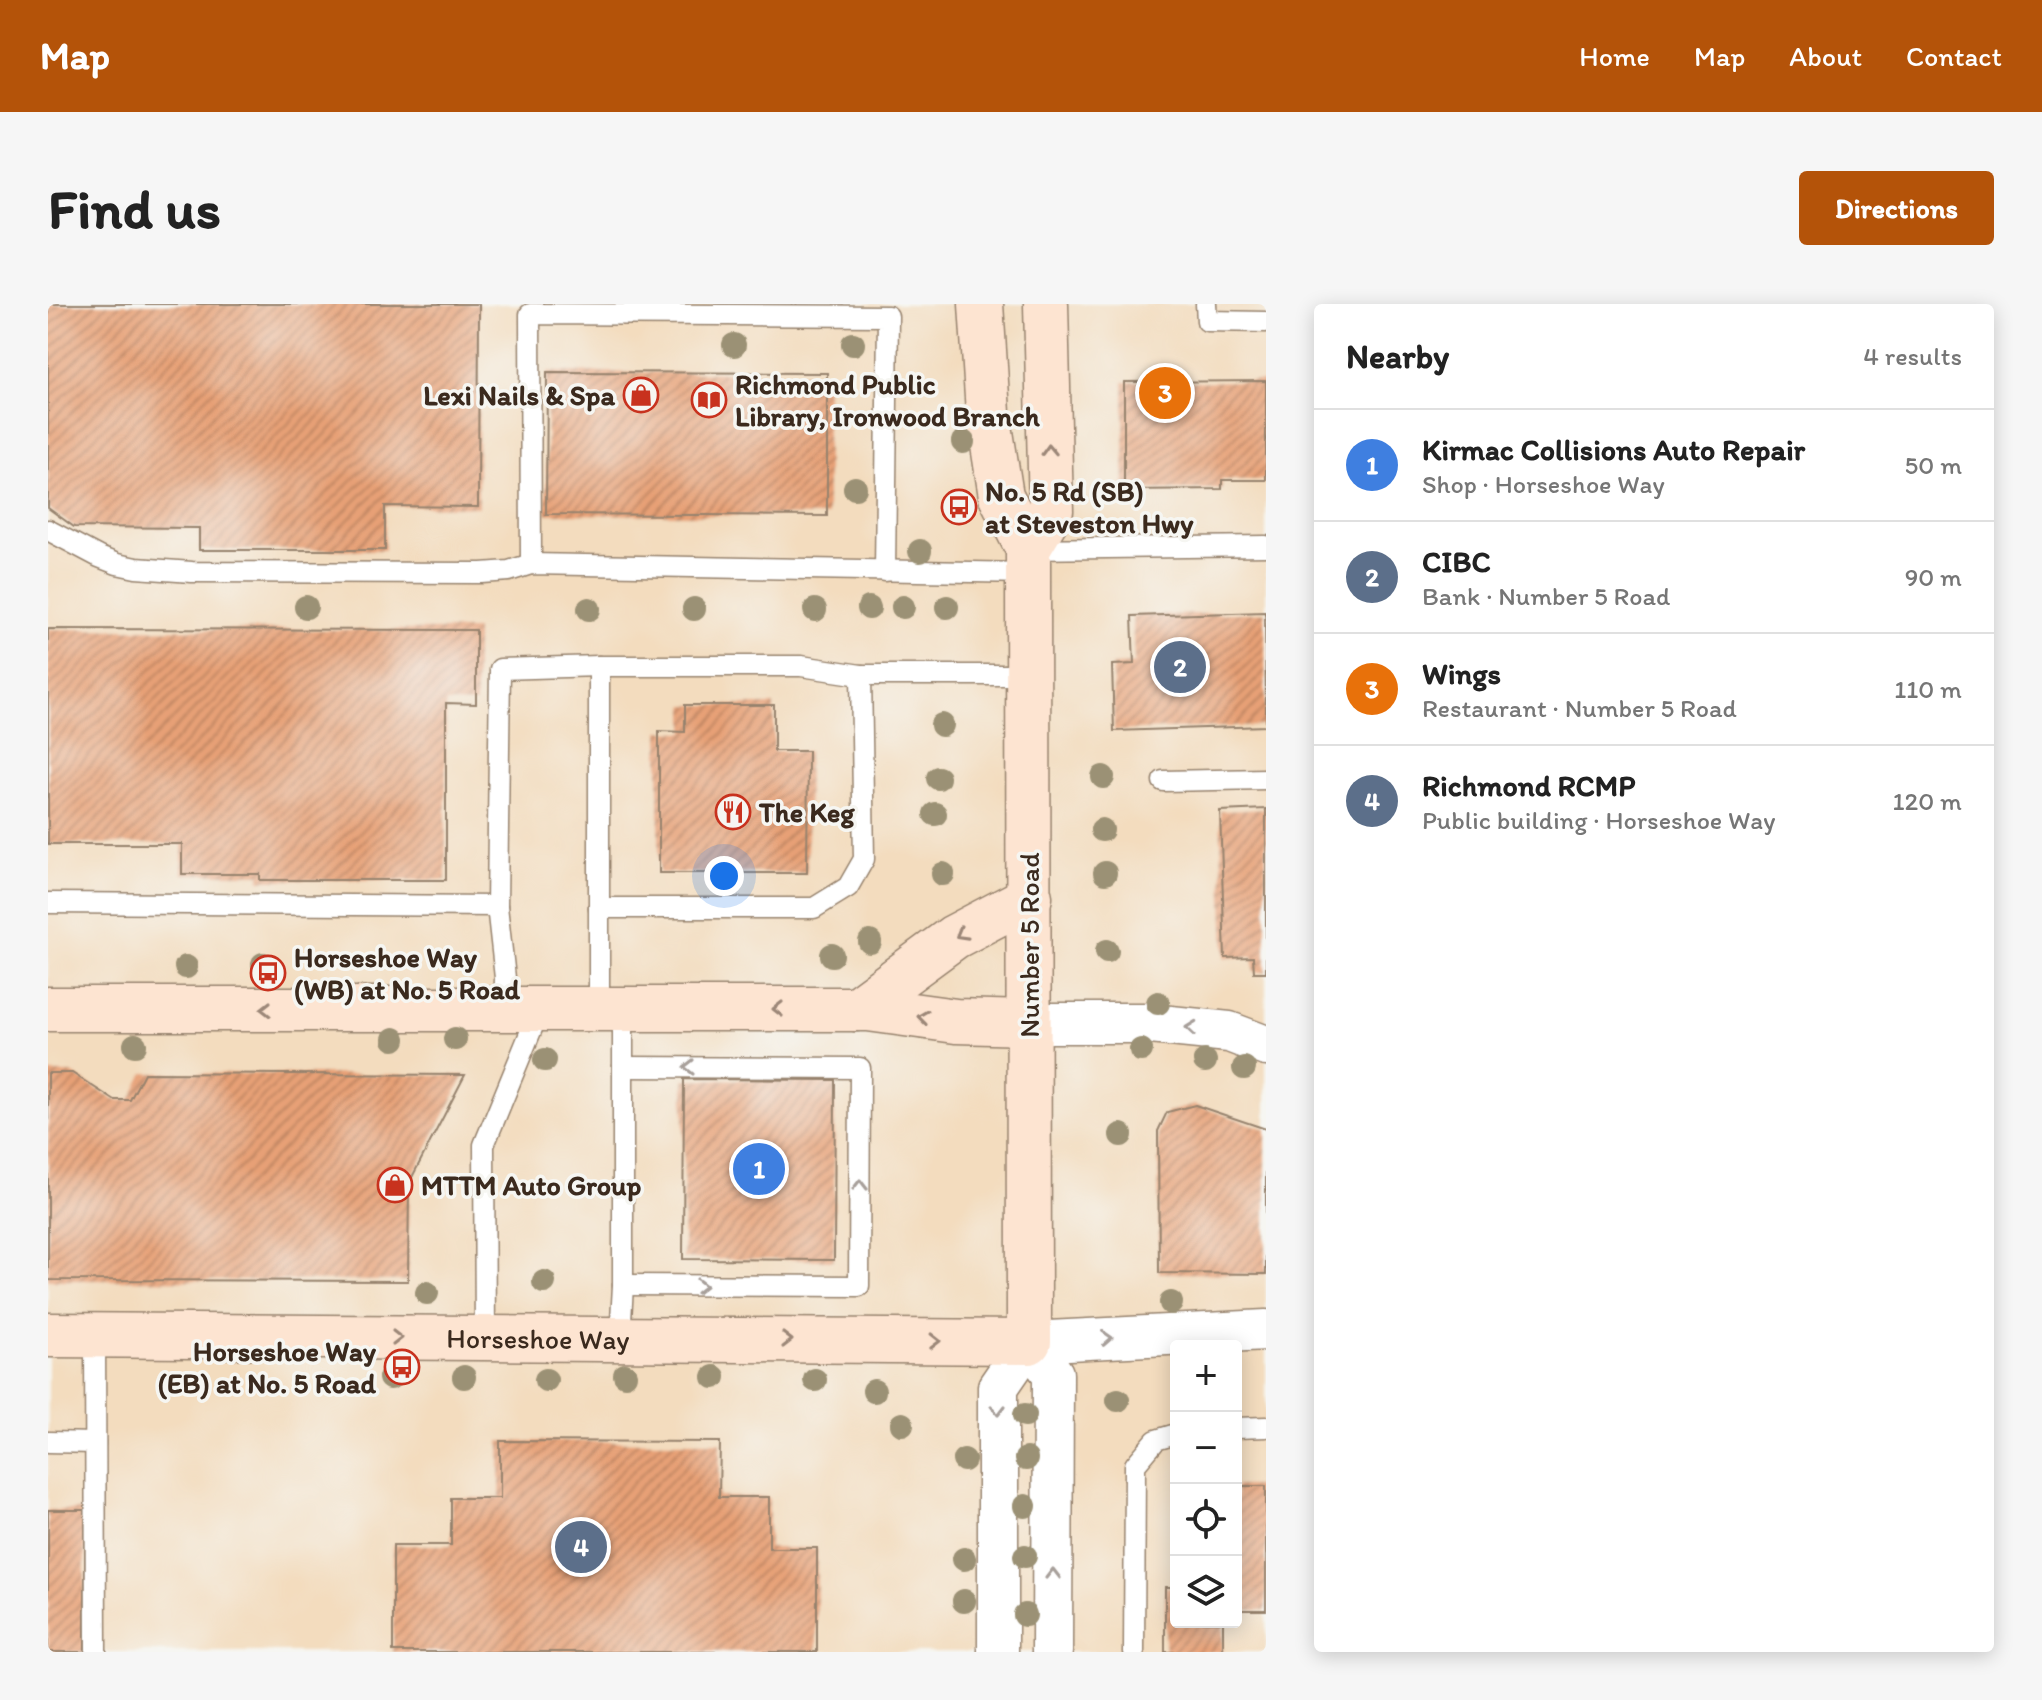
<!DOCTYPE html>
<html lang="en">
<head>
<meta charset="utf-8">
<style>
	body { margin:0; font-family:Itim,sans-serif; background:#f6f6f6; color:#222 }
	.controls { position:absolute; right:24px; bottom:24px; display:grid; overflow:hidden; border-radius:8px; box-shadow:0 4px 20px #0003 }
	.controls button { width:72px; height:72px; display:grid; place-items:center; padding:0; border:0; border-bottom:2px solid #e0e0e0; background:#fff; color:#222; font:40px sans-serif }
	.you { position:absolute; left:676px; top:572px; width:28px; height:28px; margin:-20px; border:6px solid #fff; border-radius:50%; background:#1a73e8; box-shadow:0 0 0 12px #1a73e833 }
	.badge { display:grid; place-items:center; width:52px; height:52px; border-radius:50%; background:#b45309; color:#fff; font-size:26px; font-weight:700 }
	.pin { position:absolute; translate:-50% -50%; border:4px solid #fff; box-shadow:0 2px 8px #0006 }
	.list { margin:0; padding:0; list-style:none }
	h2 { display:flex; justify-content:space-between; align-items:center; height:104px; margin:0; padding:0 32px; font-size:34px }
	h2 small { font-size:26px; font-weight:400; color:#767676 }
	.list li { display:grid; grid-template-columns:52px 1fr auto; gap:24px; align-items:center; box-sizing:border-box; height:112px; padding:0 32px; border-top:2px solid #e0e0e0 }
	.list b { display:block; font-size:30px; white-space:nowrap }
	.list p { margin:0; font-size:26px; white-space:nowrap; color:#767676 }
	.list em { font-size:26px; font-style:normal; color:#767676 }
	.icon { flex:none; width:44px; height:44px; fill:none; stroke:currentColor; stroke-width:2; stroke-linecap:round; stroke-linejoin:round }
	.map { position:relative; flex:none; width:1218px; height:1348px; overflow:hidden; border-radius:8px }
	header { display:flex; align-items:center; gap:48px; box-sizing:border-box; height:112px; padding:0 40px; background:#b45309; color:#fff }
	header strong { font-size:38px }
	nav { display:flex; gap:44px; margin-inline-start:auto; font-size:28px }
	.intro { display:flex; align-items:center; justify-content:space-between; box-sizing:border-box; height:192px; padding:0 48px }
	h1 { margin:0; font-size:56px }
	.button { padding:20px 36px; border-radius:8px; background:#b45309; color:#fff; font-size:28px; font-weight:700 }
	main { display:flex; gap:48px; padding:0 48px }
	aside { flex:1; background:#fff; border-radius:8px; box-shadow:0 4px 20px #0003 }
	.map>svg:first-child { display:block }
</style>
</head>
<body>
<header>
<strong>Map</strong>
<nav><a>Home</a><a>Map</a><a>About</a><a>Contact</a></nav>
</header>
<div class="intro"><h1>Find us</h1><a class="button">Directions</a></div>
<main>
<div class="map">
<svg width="1218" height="1348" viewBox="0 0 1218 1348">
	<defs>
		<pattern id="building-hatch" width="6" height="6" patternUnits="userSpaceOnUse" patternTransform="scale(2)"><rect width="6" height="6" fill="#e7a076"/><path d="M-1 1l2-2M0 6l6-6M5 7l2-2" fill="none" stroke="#bc8360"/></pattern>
	</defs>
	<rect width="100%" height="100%" fill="#f6f6f2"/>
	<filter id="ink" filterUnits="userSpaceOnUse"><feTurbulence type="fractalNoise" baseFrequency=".0125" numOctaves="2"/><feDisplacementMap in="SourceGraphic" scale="16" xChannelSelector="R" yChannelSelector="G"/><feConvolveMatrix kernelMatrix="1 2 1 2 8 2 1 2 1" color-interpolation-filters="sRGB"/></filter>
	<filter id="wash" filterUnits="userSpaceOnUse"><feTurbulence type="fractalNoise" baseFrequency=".006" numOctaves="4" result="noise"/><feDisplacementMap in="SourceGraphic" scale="32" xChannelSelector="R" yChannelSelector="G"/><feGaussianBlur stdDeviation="1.8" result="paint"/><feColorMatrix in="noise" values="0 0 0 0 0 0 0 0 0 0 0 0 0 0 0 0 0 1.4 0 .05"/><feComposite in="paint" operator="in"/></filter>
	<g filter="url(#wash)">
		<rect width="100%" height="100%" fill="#f3dcbe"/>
		<g id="blocks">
			<g fill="url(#building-hatch)">
				<path d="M0 0H431L430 203 337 202V246H151V224L26 223 0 204Z"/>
				<path d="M499 68 779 69V212L498 210Z"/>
				<path d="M1218 77V176H1174V185L1076 186V78Z"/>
				<path d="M1217 308 1218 422 1066 427 1064 361 1086 360 1084 312Z"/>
				<path d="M0 325 428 326V400L398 399V576H212V570H134V540H0Z"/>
				<path d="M637 401H726V447H760L759 569H611V427L637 428Z"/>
				<path d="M1218 505V668H1206L1205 653 1177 654 1172 507Z"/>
				<path d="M0 769H24L66 796H82L96 769 417 771 361 879 360 977 0 976Z"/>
				<path d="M636 775 787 776 786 956 635 955Z"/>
				<path d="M1147 801 1218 825V970L1111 969 1110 827 1119 808Z"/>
				<path d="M452 1137 672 1138 671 1193H721V1244H769V1348H345V1241H403V1194H452Z"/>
				<rect x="1188" y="1182" width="30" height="124"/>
				<rect x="0" y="1206" width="37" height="142"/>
				<path d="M1117 1283H1128V1318H1175V1348H1117Z"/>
			</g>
		</g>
	</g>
	<g filter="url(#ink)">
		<use href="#blocks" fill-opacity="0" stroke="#97836e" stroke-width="2"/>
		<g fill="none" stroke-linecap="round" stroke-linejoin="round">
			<g stroke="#97836e" stroke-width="23">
				<g id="lane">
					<path d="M1158 0 1159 17 1218 18"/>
					<path d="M0 226 51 253 69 260 88 264 144 268 434 269 461 267 483 260 980 269"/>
					<path d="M980 245 1218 242"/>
					<path d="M483 260 482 10 840 12 837 267"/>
					<path d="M1115 477 1218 475"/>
					<path d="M0 599 449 602"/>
					<path d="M551 604H766L800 583 816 555 813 371"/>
					<path d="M456 705 457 674 449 602 452 365 551 362"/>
					<path d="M551 705V362H753L813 371H980"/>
					<path d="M575 981 811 982 812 764 575 763"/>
					<path d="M47 1031 48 1348"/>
					<path d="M437 1035 436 841 492 705"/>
					<path d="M572 1035 575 981V705"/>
					<path d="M1188 1124 1218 1123"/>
					<path d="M0 1138 47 1139"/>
					<path d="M1086 1348 1087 1161 1108 1136 1128 1130"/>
				</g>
			</g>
			<g stroke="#97836e" stroke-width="43">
				<g id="street">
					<path d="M980 719H1093L1181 728 1218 742"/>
					<path d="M981 1038 1005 1070 1004 1348"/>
					<path d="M981 1038 1218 1026"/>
					<path d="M950 1348V1083L981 1038"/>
				</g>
			</g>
			<g stroke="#97836e" stroke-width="47">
				<g id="secondary">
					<path d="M980 245 1003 207 998 0"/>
					<path d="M0 705H820L908 717 980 719"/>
					<path d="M808 705 906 633 982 593"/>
					<path id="s1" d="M0 1031 981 1038 980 245 953 192 940 109 933 0"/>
				</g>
			</g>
			<use href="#lane" stroke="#fff" stroke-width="20"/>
			<use href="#street" stroke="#fff" stroke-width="40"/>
			<use href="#secondary" stroke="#fde4d1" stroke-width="44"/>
		</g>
		<g fill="#9b9174">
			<circle cx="805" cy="40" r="12"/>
			<circle cx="686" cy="41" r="12"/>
			<circle cx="915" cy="138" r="12"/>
			<circle cx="807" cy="184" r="12"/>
			<circle cx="872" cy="247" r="12"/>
			<circle cx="258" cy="303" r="12"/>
			<circle cx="855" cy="303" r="12"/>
			<circle cx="899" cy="303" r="12"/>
			<circle cx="821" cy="304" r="12"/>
			<circle cx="541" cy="305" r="12"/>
			<circle cx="646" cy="305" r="12"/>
			<circle cx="767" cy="306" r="12"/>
			<circle cx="894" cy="421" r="12"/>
			<circle cx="1055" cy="473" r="12"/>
			<circle cx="890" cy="474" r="12"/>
			<circle cx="887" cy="510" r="12"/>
			<circle cx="1054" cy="526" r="12"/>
			<circle cx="1057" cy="569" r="12"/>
			<circle cx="895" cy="570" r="12"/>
			<circle cx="822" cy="638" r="12"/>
			<circle cx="1059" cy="647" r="12"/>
			<circle cx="784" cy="651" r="12"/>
			<circle cx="215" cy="660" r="12"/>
			<circle cx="138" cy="663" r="12"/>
			<circle cx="1110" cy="699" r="12"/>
			<circle cx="346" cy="735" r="12"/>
			<circle cx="407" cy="735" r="12"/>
			<circle cx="87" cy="741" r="12"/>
			<circle cx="1093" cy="746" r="12"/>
			<circle cx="497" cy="756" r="12"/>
			<circle cx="1157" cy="757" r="12"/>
			<circle cx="1196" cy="764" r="12"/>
			<circle cx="1073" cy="831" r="12"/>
			<circle cx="496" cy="978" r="12"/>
			<circle cx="379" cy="989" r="12"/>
			<circle cx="1123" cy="999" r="12"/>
			<circle cx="577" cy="1071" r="12"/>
			<circle cx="416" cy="1073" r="12"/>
			<circle cx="666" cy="1073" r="12"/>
			<circle cx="342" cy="1074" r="12"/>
			<circle cx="498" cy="1076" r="12"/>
			<circle cx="767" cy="1076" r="12"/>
			<circle cx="826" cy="1087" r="12"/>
			<circle cx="1070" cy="1096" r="12"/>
			<circle cx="977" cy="1111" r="12"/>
			<circle cx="854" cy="1120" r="12"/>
			<circle cx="978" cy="1155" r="12"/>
			<circle cx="916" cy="1156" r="12"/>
			<circle cx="977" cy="1202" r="12"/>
			<circle cx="977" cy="1252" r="12"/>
			<circle cx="916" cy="1255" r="12"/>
			<circle cx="916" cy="1297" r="12"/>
			<circle cx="977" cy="1311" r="12"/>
		</g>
		<defs><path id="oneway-chevron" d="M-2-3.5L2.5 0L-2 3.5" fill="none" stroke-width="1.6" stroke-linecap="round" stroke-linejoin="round" transform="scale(2)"/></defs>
		<g stroke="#9c8778">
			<use href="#oneway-chevron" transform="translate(1001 146) rotate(-92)"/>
			<use href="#oneway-chevron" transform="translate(913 630) rotate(150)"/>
			<use href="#oneway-chevron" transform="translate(218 705) rotate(-180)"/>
			<use href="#oneway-chevron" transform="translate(730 705) rotate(180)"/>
			<use href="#oneway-chevron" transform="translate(875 713) rotate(-172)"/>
			<use href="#oneway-chevron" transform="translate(349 1034)"/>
			<use href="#oneway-chevron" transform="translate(739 1036)"/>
			<use href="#oneway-chevron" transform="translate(887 1037) rotate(1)"/>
		</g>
		<g stroke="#a79f9a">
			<use href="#oneway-chevron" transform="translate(1143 724) rotate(-174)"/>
			<use href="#oneway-chevron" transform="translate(641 763) rotate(-180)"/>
			<use href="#oneway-chevron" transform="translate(812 881) rotate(-90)"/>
			<use href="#oneway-chevron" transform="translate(653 982)"/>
			<use href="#oneway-chevron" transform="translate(1059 1034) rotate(-3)"/>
			<use href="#oneway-chevron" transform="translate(950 1106) rotate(90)"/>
			<use href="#oneway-chevron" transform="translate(1005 1270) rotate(-90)"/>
		</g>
	</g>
	<defs>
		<g id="shop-ring" transform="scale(1.8)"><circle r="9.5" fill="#f6f6f2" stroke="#c8321e" stroke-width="1.5"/><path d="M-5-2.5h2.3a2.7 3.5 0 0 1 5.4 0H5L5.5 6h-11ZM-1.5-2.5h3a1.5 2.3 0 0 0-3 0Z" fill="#c8321e"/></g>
		<g id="library-ring" transform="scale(1.8)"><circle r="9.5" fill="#f6f6f2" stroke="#c8321e" stroke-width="1.5"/><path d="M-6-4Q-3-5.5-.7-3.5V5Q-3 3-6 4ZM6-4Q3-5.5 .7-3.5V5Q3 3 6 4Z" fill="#c8321e"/></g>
		<g id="bus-ring" transform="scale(1.8)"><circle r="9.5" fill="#f6f6f2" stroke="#c8321e" stroke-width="1.5"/><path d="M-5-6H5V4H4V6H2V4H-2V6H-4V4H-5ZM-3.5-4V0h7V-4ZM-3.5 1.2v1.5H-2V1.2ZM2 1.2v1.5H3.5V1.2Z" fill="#c8321e"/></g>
		<g id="restaurant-ring" transform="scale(1.8)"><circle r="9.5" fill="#f6f6f2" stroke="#c8321e" stroke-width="1.5"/><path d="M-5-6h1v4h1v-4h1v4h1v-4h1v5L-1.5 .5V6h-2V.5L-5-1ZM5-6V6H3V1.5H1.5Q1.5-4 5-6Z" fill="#c8321e"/></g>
	</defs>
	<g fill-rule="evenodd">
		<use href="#shop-ring" x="593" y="91"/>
		<use href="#library-ring" x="661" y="96"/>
		<use href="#bus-ring" x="911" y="203"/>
		<use href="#restaurant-ring" x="685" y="508"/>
		<use href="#bus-ring" x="220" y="669"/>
		<use href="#shop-ring" x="347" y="881"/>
		<use href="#bus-ring" x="354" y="1063"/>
	</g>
	<g text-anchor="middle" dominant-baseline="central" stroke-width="7" stroke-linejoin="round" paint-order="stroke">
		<g font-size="28" font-weight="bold" fill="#3b2a1e" stroke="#f6f6f2" text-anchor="start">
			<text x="687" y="80">Richmond Public<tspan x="687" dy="32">Library, Ironwood Branch</tspan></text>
			<text x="567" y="91" text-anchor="end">Lexi Nails &amp; Spa</text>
			<text x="937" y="187">No. 5 Rd (SB)<tspan x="937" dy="32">at Steveston Hwy</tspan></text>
			<text x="711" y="508">The Keg</text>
			<text x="246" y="653">Horseshoe Way<tspan x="246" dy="32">(WB) at No. 5 Road</tspan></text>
			<text x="373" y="881">MTTM Auto Group</text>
			<text x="328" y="1047" text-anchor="end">Horseshoe Way<tspan x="328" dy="32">(EB) at No. 5 Road</tspan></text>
		</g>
		<g font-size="28" fill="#3b2a1e" stroke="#f6f6f2">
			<text transform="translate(981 641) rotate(-90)">Number 5 Road</text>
			<text stroke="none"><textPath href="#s1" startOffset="490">Horseshoe Way</textPath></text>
		</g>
	</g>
</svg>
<div class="controls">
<button>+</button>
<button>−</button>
<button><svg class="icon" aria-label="locate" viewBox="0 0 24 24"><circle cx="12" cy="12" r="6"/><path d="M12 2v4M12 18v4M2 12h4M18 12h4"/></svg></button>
<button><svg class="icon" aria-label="layers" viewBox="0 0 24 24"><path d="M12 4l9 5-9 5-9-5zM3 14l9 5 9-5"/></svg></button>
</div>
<div class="you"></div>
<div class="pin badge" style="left:711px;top:865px;background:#3f7fe0">1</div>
<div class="pin badge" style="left:1132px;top:363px;background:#5c6f8a">2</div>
<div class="pin badge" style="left:1117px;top:89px;background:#e8710a">3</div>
<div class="pin badge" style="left:533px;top:1243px;background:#5c6f8a">4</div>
</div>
<aside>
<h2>Nearby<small>4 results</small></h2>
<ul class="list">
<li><span class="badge" style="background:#3f7fe0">1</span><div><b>Kirmac Collisions Auto Repair</b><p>Shop · Horseshoe Way</p></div><em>50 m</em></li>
<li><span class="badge" style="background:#5c6f8a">2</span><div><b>CIBC</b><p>Bank · Number 5 Road</p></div><em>90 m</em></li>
<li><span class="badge" style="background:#e8710a">3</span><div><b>Wings</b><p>Restaurant · Number 5 Road</p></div><em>110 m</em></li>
<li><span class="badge" style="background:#5c6f8a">4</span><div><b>Richmond RCMP</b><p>Public building · Horseshoe Way</p></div><em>120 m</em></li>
</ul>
</aside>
</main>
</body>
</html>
